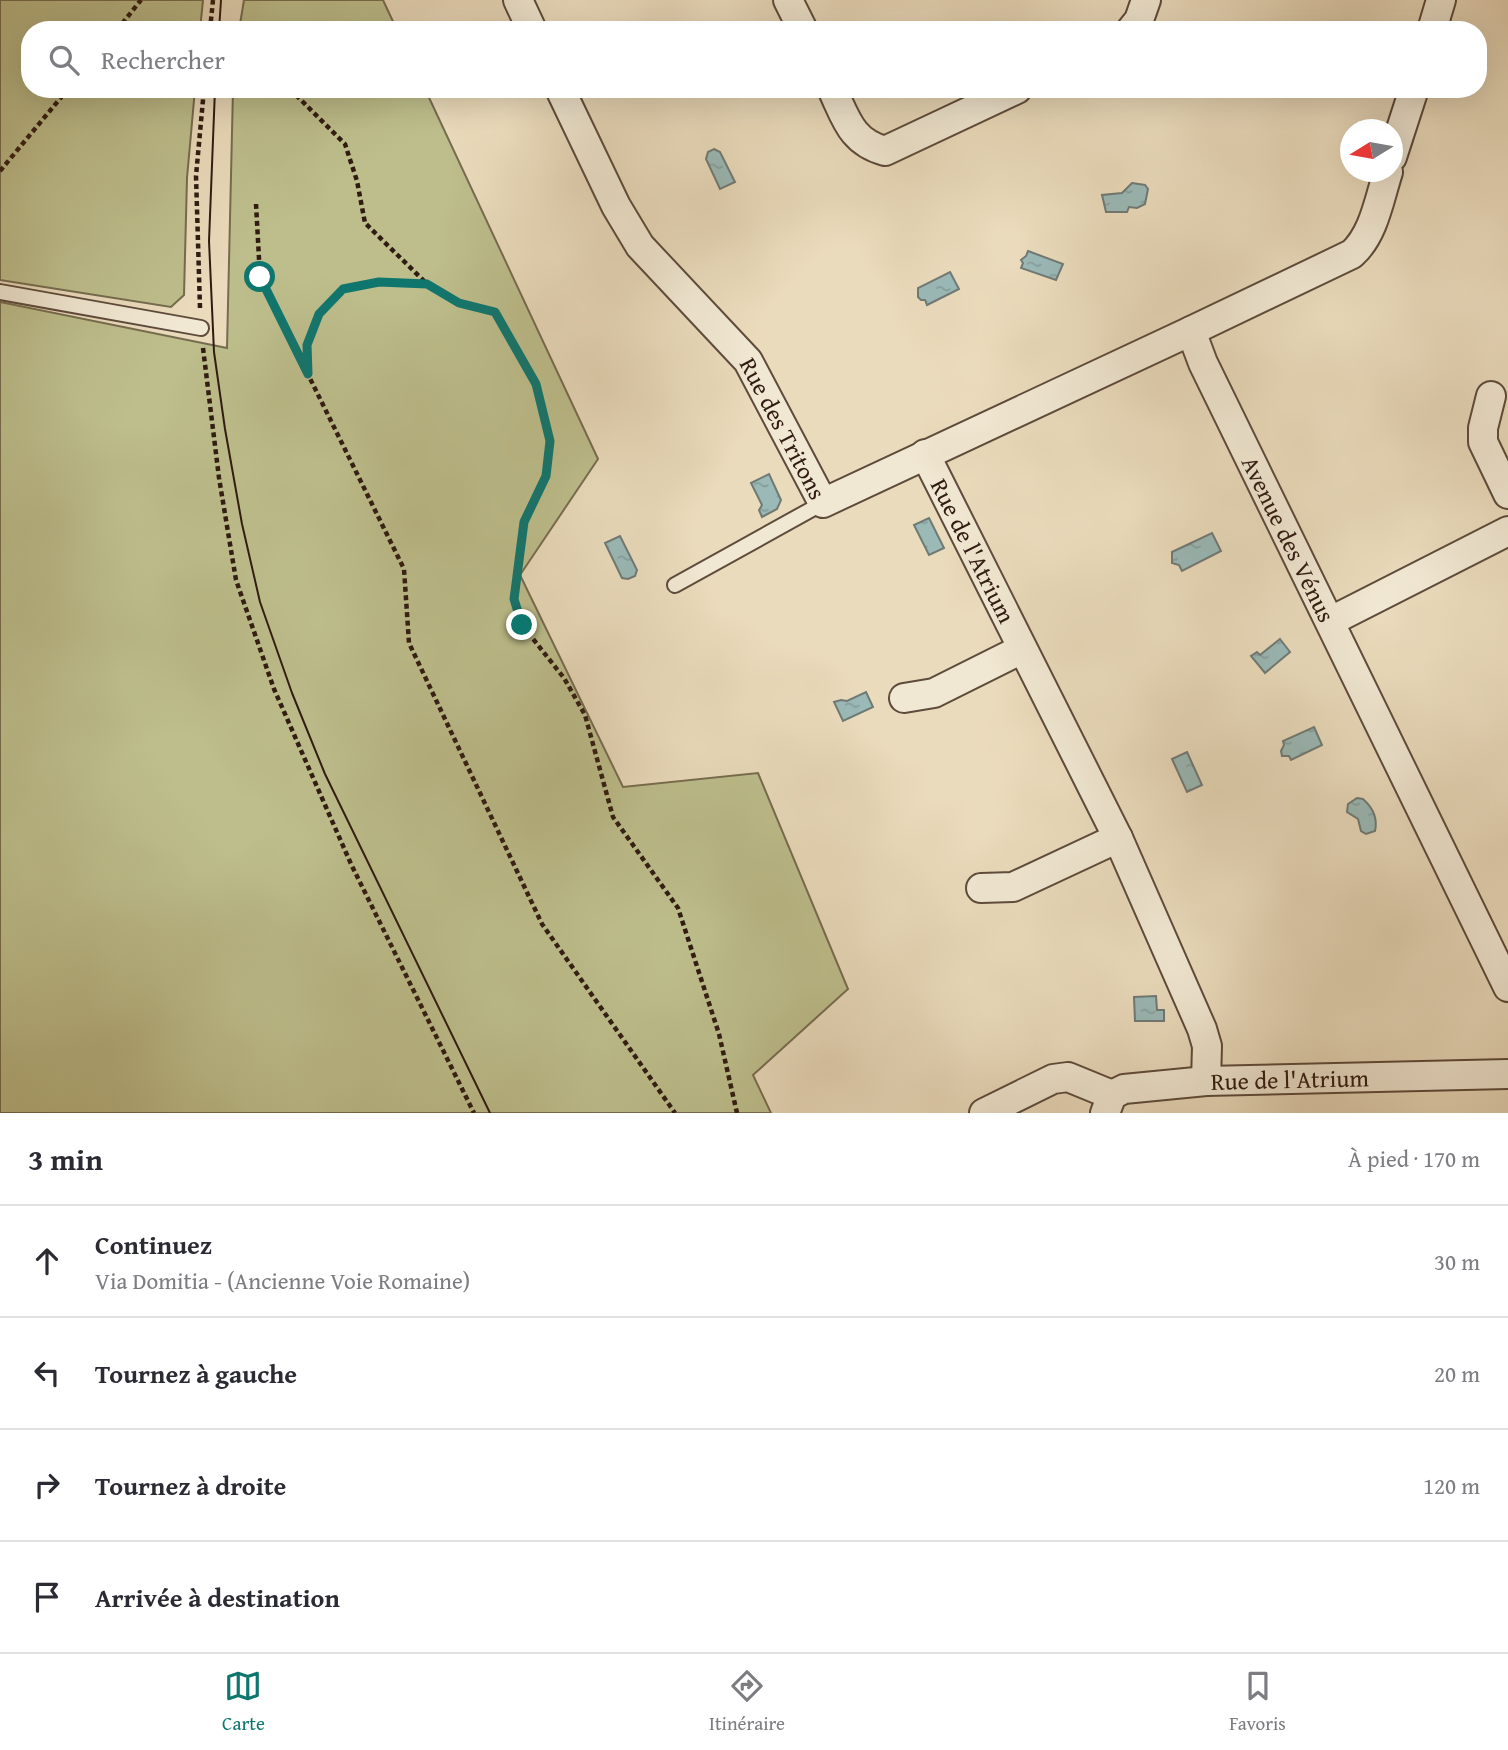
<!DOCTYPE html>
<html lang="fr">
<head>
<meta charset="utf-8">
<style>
	body { margin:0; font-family:"Gentium Book Plus",serif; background:#f2f2f3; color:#2b2b33 }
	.compass { position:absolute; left:1340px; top:119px; width:63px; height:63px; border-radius:50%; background:#fff; box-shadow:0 7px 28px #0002; rotate:259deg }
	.stop { position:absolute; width:21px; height:21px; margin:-16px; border:5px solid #0f766e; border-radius:50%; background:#fff }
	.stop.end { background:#0f766e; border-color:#fff; box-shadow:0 2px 7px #0008 }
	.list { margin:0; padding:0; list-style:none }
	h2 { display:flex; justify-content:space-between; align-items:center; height:91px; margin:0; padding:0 28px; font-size:30px }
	h2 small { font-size:23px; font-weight:400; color:#7c7c81 }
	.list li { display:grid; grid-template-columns:46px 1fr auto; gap:21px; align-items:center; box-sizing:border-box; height:112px; padding:0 28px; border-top:2px solid #e1e1e2 }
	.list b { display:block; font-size:26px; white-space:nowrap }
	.list p { margin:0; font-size:23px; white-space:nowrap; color:#7c7c81 }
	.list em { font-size:23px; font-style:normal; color:#7c7c81 }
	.icon { flex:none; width:38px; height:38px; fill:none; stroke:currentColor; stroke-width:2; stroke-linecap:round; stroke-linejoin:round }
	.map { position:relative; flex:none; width:1508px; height:1113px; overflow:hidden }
	.search { position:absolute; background:#fff; box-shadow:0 7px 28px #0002; left:21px; right:21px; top:21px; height:77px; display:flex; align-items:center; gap:18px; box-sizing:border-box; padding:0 24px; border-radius:28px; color:#7c7c81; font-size:26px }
	.sheet { height:539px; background:#fff }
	nav { display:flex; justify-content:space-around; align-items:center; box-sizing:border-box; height:98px; border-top:2px solid #e1e1e2; background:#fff; font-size:19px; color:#7c7c81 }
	nav a { display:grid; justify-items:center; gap:4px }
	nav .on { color:#0f766e }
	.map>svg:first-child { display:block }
</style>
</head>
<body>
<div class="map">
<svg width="1508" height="1113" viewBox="0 0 1508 1113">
	<defs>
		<pattern id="water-ripples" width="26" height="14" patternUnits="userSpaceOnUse" patternTransform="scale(1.75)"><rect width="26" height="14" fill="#9ab9b7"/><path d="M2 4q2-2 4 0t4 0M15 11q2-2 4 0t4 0" fill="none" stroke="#859e9c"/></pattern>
	</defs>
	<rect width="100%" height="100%" fill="#eadbbc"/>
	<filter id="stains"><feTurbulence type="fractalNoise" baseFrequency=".00286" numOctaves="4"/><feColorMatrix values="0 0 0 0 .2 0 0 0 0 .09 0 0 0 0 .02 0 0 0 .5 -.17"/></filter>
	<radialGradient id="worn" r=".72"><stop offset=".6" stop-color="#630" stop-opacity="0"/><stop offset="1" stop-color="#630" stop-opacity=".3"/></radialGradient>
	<g fill="#bdbe8c" stroke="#766c4f" stroke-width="2">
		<path d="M0 0H203L200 30H30V89H195L187 178 184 295 171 307 0 280Z"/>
		<path d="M244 0H383L397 30H239Z"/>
		<path d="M233 89H425L598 459 520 575 623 787 758 773 848 989 753 1075 771 1113H0V302L227 348Z"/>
	</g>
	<g fill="url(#water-ripples)" stroke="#707a75" stroke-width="2">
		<path d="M714 149 720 152 735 182 720 189 706 159 708 152Z"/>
		<path d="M1132 183 1145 185 1148 189 1145 204 1137 208 1129 207 1127 212H1106L1102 195 1122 193Z"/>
		<path d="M1028 251 1063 264 1056 280 1021 268 1023 263 1021 260 1026 256Z"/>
		<path d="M950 272 959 289 927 305 925 300H921L918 297V288Z"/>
		<path d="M769 474 781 500 777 509 762 517 759 510 762 505 751 483Z"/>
		<path d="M929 518 944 548 929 555 914 525Z"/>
		<path d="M1212 533 1221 551 1182 571 1179 565 1172 563V552Z"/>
		<path d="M620 536 637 570 635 576 628 579 622 578 605 543Z"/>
		<path d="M1280 639 1290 652 1265 673 1251 656 1257 652 1260 655Z"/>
		<path d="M866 692 873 707 843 721 834 702 841 700 847 701Z"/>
		<path d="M1314 727 1322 745 1291 760 1289 756H1282L1281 751 1284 745 1283 741Z"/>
		<path d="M1187 752 1202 785 1187 792 1172 759Z"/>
		<path d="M1357 798 1363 799C1372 807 1378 818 1375 831L1366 834 1361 831 1358 819 1347 812 1348 804Z"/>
		<path d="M1156 996 1157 1010H1164V1021H1135L1134 997Z"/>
	</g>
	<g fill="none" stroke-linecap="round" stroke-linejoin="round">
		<g stroke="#5e4b3c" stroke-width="18">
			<g id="service">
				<path d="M0 292 201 328"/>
				<path d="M675 585 823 503"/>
			</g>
		</g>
		<g stroke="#5e4b3c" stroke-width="32">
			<g id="minor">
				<path d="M518 0 532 30"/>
				<path d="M788 0 803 30"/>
				<path d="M1131 30 1139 20 1146 0"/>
				<path d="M1432 30 1441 0"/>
				<path id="s1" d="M560 89 616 206 640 246 748 361 823 503 1191 331"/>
				<path d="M832 89C846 118 851 142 885 151L1017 89"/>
				<path d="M1392 157 1414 89"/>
				<path id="s2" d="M1388 172C1379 200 1374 234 1352 254L1191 331 1203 363 1508 987"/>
				<path d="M1491 396 1483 428V442L1508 494"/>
				<path id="s3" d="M925 454 1118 838 1202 1029 1207 1046 1206 1081 1508 1074"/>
				<path d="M1331 621 1508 531"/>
				<path d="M904 698 934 693 1022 649"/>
				<path d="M981 888 1013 887 1118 838"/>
				<path d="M984 1113 1053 1079 1068 1077 1112 1095"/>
				<path d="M1105 1113 1112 1095 1124 1089 1206 1081"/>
			</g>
		</g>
		<g stroke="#301b12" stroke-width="4.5" stroke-dasharray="5 3.5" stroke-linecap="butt">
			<path d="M117 30 141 0"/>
			<path d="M210 30 213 0"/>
			<path d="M290 89 345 144 357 181 365 223 427 284 459 303 495 312 536 384 550 441 546 476 524 522 514 599 522 625 564 678 585 715 613 817 678 908 719 1034 737 1113"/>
			<path d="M0 171 68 89"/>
			<path d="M256 204 260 277 404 569 409 643 542 924 675 1113"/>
			<path d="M200 308 196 176 204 89"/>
			<path d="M203 348 219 478 236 580 274 689 351 864 474 1113"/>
			<path d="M308 370 307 345 319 314 343 289 379 282 426 284"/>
		</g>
		<use href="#service" stroke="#f1e8d3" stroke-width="14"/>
		<use href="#minor" stroke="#f1e8d3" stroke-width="28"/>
		<g stroke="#301b12" stroke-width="2">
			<path d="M219 30 221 0"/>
			<path d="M215 89 209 241 214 352 225 429 242 524 260 602 292 693 325 774 490 1113"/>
		</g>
	</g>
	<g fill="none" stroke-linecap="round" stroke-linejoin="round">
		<path stroke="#0f766e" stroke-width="9" d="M260 277 308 374 307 345 319 314 343 289 379 282 427 284 459 303 495 312 536 384 550 441 546 476 524 522 514 599 522 625"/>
	</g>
	<g text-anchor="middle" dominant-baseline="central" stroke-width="7" stroke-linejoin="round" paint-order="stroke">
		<g font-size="24" fill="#301b12" stroke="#f1e8d3">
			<text stroke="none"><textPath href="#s1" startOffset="410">Rue des Tritons</textPath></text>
			<text stroke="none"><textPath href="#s2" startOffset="499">Avenue des Vénus</textPath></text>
			<text stroke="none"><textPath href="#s3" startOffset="108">Rue de l'Atrium</textPath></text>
			<text stroke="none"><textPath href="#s3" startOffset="775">Rue de l'Atrium</textPath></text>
		</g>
	</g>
	<rect width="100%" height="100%" filter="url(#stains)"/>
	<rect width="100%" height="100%" fill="url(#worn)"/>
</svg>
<svg class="compass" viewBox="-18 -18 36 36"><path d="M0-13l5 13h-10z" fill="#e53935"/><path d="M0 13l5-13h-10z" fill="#7c7c81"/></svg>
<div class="stop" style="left:260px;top:277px"></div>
<div class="stop end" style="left:522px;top:625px"></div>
<div class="search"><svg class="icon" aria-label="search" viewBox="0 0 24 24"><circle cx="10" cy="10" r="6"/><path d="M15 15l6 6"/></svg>Rechercher</div>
</div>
<section class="sheet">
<h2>3 min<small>À pied · 170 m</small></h2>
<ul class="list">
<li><svg class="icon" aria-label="ahead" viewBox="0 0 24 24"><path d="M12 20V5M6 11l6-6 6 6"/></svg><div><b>Continuez</b><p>Via Domitia - (Ancienne Voie Romaine)</p></div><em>30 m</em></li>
<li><svg class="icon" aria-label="left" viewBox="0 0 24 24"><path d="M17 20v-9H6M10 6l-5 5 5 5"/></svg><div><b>Tournez à gauche</b></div><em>20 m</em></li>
<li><svg class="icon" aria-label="right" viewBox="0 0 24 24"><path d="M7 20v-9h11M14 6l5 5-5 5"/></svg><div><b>Tournez à droite</b></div><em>120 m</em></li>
<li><svg class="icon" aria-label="arrive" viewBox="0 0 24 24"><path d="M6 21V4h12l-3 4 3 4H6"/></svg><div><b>Arrivée à destination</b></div></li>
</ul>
</section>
<nav>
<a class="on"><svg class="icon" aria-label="map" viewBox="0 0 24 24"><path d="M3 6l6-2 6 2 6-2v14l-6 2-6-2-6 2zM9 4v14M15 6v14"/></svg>Carte</a>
<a><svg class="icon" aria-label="directions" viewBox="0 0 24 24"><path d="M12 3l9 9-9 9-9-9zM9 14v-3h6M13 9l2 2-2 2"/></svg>Itinéraire</a>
<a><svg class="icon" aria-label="saved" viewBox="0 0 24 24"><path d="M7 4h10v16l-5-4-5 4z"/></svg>Favoris</a>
</nav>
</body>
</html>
